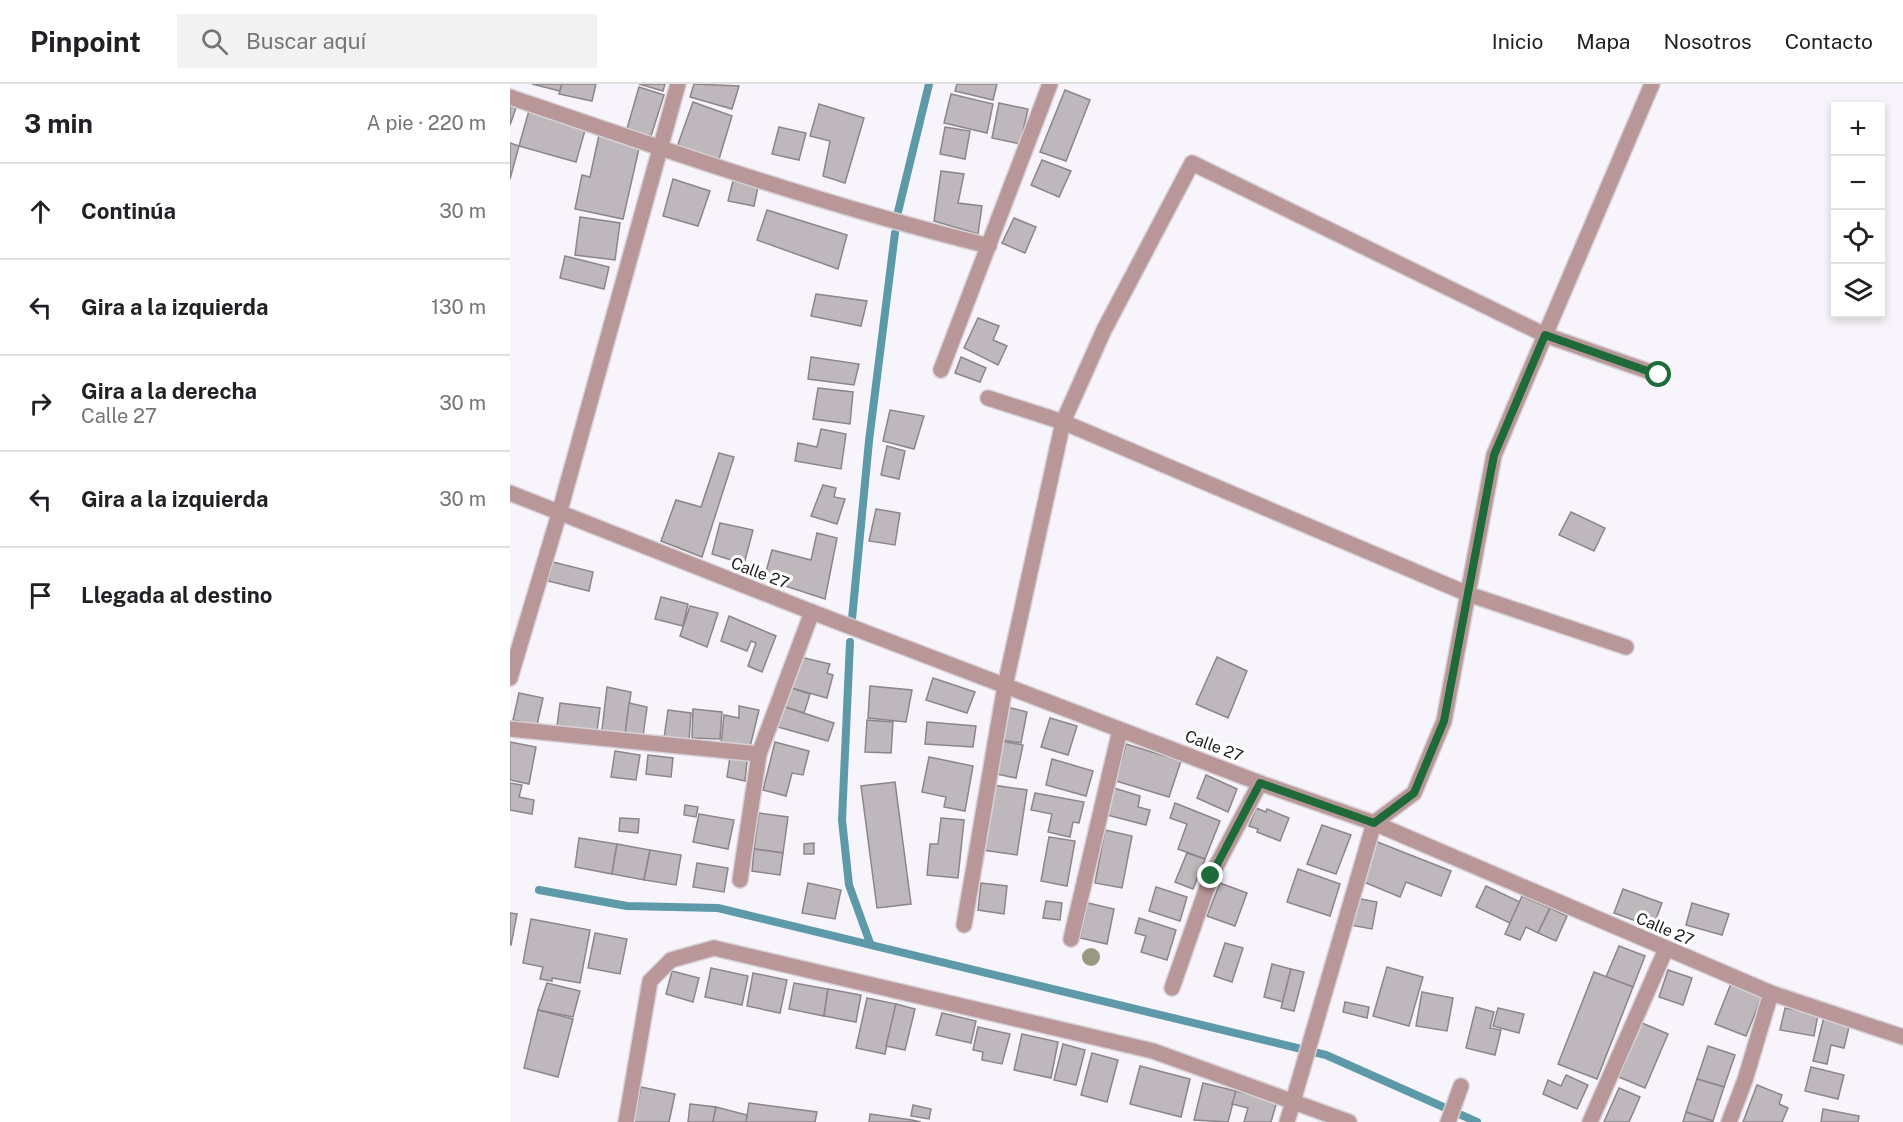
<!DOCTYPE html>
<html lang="es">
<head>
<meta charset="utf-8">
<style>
	body { margin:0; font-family:"Public Sans",sans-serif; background:#f2f2f2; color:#202124 }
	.controls { position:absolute; right:18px; top:18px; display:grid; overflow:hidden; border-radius:0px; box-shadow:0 3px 9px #0003 }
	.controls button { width:54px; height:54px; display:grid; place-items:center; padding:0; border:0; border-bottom:2px solid #e0e0e0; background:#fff; color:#202124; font:30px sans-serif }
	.stop { position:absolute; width:18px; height:18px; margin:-14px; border:4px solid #1e6a38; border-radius:50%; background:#fff }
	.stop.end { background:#1e6a38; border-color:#fff; box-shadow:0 2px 6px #0008 }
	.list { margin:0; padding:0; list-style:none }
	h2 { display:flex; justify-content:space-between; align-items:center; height:78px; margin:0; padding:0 24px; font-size:26px }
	h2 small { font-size:20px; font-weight:400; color:#757577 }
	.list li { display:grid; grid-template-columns:39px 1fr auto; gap:18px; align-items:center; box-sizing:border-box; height:96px; padding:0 24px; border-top:2px solid #e0e0e0 }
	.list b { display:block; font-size:22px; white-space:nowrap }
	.list p { margin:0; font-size:20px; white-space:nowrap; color:#757577 }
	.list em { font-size:20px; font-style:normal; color:#757577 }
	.icon { flex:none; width:33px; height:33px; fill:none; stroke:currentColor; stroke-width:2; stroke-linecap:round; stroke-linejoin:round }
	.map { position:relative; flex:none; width:1393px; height:1038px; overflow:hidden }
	header { display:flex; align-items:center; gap:36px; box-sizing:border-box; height:84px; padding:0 30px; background:#fff; border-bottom:2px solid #e0e0e0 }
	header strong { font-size:28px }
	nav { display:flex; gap:33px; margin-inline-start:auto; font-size:21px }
	.search { width:420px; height:54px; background:#f2f2f2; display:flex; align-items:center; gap:15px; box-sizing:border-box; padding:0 21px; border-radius:0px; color:#757577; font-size:22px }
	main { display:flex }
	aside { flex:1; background:#fff }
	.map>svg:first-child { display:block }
</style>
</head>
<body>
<header>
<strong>Pinpoint</strong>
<div class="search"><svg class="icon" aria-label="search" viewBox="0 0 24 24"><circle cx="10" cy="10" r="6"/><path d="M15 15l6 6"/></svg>Buscar aquí</div>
<nav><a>Inicio</a><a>Mapa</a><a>Nosotros</a><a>Contacto</a></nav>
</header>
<main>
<aside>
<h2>3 min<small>A pie · 220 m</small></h2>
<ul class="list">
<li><svg class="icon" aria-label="ahead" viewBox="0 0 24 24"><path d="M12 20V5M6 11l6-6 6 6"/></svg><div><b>Continúa</b></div><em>30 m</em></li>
<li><svg class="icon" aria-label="left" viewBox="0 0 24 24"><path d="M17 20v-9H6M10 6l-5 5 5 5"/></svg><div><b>Gira a la izquierda</b></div><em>130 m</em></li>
<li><svg class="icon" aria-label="right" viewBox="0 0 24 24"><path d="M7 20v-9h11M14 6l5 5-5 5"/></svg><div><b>Gira a la derecha</b><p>Calle 27</p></div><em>30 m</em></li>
<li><svg class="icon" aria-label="left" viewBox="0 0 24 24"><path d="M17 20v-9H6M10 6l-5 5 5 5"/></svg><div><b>Gira a la izquierda</b></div><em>30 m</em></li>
<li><svg class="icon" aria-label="arrive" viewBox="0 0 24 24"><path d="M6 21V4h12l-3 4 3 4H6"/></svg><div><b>Llegada al destino</b></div></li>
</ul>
</aside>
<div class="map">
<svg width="1393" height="1038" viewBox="0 0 1393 1038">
	<rect width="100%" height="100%" fill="#f8f4fb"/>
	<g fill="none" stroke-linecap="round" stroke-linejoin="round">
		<g stroke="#5d99a9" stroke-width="8">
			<path d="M387 132 419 0"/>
			<path d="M342 535 359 357 385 149"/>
			<path d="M340 558 332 736 339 801 360 859"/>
			<path d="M29 806 117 822 208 824 816 971 967 1038"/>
		</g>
	</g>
	<g fill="#beb7bc" stroke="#8c858a" stroke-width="1.5">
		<path d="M22 0H52L50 7Z"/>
		<path d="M52 0H86L82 17 49 10Z"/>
		<path d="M129 0H155L153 7Z"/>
		<path d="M184 0 229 2 222 25 180 13Z"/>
		<path d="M447 0H487L483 16 445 7Z"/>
		<path d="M129 3 154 11 140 55 116 48Z"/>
		<path d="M555 6 580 16 556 77 530 68Z"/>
		<path d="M441 10 483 20 477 49 434 39Z"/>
		<path d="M0 16 8 18 0 41Z"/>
		<path d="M183 18 222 32 209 75 167 63Z"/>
		<path d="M489 19 518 25 510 60 482 54Z"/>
		<path d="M309 20 354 34 335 99 313 92 320 57 300 52Z"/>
		<path d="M20 23 77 39 66 78 9 62Z"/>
		<path d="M269 43 296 49 289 76 262 70Z"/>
		<path d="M435 43 460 47 455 75 430 70Z"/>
		<path d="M89 51 130 60 113 135 65 125 72 91 80 93Z"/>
		<path d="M0 59 9 62 0 95Z"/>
		<path d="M532 76 561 87 549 113 521 101Z"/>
		<path d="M431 87 454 90 448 119 472 122 468 150 424 137Z"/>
		<path d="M163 95 200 107 188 142 153 132Z"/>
		<path d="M223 97 248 103 244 122 218 117Z"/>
		<path d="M257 126 337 151 328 185 247 156Z"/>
		<path d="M70 133 110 139 105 176 65 171Z"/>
		<path d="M504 134 526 143 515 169 492 159Z"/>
		<path d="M55 172 99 183 94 205 50 194Z"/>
		<path d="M306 210 357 217 351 242 301 232Z"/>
		<path d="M468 234 489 242 483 256 497 262 488 281 454 264Z"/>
		<path d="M301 273 349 280 344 301 298 295Z"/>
		<path d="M451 273 476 284 470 298 445 289Z"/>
		<path d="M308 304 343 308 340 340 303 335Z"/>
		<path d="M380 326 414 332 404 365 373 357Z"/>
		<path d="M311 345 336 350 331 385 285 377 288 359 307 363Z"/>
		<path d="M377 362 395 367 389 395 371 391Z"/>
		<path d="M209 369 224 373 192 473 151 457 166 416 191 423Z"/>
		<path d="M313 401 326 404 324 413 335 415 327 440 301 432Z"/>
		<path d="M366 425 390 429 385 461 359 457Z"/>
		<path d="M1061 428 1095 444 1084 467 1049 451Z"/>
		<path d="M210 439 243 446 234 480 202 470Z"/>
		<path d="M307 449 327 454 315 515 254 495 262 466 301 476Z"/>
		<path d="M43 478 83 488 79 507 38 497Z"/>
		<path d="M151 513 178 520 173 542 145 535Z"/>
		<path d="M180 522 208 529 197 563 170 552Z"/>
		<path d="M219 532 266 552 252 588 238 582 246 559 241 557 237 567 211 557Z"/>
		<path d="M290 573 320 580 317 589 323 591 317 614 281 604Z"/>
		<path d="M707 573 737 587 718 634 686 620Z"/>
		<path d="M423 594 465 608 457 629 416 616Z"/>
		<path d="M360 602 402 606 396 638 358 634Z"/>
		<path d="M97 603 121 608 115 651 92 646Z"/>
		<path d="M281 604 300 610 294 629 275 623Z"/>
		<path d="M9 609 33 614 27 641 3 636Z"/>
		<path d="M50 619 90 624 87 647 47 642Z"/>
		<path d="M119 619 137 623 133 652 115 651Z"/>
		<path d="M229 622 249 626 240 663 211 660 214 631 229 634Z"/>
		<path d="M275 623 324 639 318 657 268 643Z"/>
		<path d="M497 623 517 628 511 659 492 656Z"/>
		<path d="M183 625 212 628 210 655 182 654Z"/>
		<path d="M158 626 181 629 179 657 154 654Z"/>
		<path d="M540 634 567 642 558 671 531 663Z"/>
		<path d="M357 636 383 638 381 669 355 668Z"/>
		<path d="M417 638 466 642 463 663 415 660Z"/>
		<path d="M490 657 513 661 506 694 486 690Z"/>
		<path d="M0 658 26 663 19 700 0 696Z"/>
		<path d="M265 658 299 667 293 691 282 689 276 712 253 706Z"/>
		<path d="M616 660 671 677 659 713 606 697Z"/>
		<path d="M105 667 130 671 126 696 101 693Z"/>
		<path d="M138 671 163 674 161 693 136 690Z"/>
		<path d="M220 673 237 677 235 697 217 693Z"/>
		<path d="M419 673 463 682 455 727 434 723 436 713 412 708Z"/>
		<path d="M542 675 583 687 576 712 536 701Z"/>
		<path d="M696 691 727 705 718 728 687 714Z"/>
		<path d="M385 698 401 820 367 824 351 702Z"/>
		<path d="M0 699 12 701 9 713 24 716 22 730 0 726Z"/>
		<path d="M483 701 517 706 507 771 473 766Z"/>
		<path d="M604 704 630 712 628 723 640 726 636 741 597 731Z"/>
		<path d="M525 709 574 718 569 739 563 738 560 753 538 748 542 730 521 726Z"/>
		<path d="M665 719 710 737 695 775 668 765 677 740 660 734Z"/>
		<path d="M175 721 188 723 186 733 174 731Z"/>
		<path d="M746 724 756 728 757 725 779 734 770 757 747 748 748 745 739 742Z"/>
		<path d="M249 729 278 733 273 769 244 765Z"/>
		<path d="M189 730 224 736 218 765 183 758Z"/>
		<path d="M110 734 129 735 128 749 109 747Z"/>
		<path d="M431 734 454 736 448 794 417 791 420 760H428Z"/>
		<path d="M812 741 841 751 826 790 797 780Z"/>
		<path d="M595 746 622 752 612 804 585 799Z"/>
		<path d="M539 753 565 757 557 802 531 797Z"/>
		<path d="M69 754 107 760 102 790 65 783Z"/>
		<path d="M865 757 941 787 931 812 896 798 890 813 849 796Z"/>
		<path d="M304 759V770H294V760Z"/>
		<path d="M107 760 140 766 134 796 102 790Z"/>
		<path d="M244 765 273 769 270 791 242 787Z"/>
		<path d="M140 766 171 771 166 801 134 796Z"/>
		<path d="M677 769 695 775 683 805 665 798Z"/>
		<path d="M187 779 218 784 214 808 183 803Z"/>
		<path d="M788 785 830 800 820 832 777 818Z"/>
		<path d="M298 799 331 806 325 835 292 829Z"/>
		<path d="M471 799 497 802 494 830 468 826Z"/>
		<path d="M710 799 737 809 725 842 697 832Z"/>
		<path d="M976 802 1010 818 1000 839 966 823Z"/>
		<path d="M646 803 677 813 670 837 639 827Z"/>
		<path d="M1113 805 1152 819 1143 843 1104 829Z"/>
		<path d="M1012 812 1040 824 1028 849 1016 843 1010 856 995 850Z"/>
		<path d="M846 814 867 818 862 845 840 841Z"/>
		<path d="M536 817 552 819 550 836 533 834Z"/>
		<path d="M578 819 604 825 597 860 570 854Z"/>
		<path d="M1182 819 1219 830 1212 851 1176 841Z"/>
		<path d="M1040 824 1057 832 1046 857 1028 849Z"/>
		<path d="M0 829 7 830 1 861H0Z"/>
		<path d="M629 834 666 846 657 876 631 868 636 852 625 849Z"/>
		<path d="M21 835 80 846 70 899 42 894V897L30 895 33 883 13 879Z"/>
		<path d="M85 849 117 855 110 890 78 884Z"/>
		<path d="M715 859 733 864 722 898 704 892Z"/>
		<path d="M1109 862 1135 872 1123 903 1096 893Z"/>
		<path d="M762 880 781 885 773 918 754 913Z"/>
		<path d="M877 883 913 893 899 942 863 932Z"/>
		<path d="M201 884 238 892 232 921 195 913Z"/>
		<path d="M781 885 794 888 784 927 771 924Z"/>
		<path d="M1158 886 1182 894 1173 921 1149 913Z"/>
		<path d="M162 887 189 894 183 918 156 910Z"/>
		<path d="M1084 888 1123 903 1087 995 1048 980Z"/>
		<path d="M243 889 277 896 270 929 237 922Z"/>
		<path d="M1222 897 1253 910 1236 952 1205 940Z"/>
		<path d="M37 899 70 907 63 933 28 926Z"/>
		<path d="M284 899 318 905 314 932 279 925Z"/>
		<path d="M318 905 351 911 346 938 314 932Z"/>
		<path d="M912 908 943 914 937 947 906 942Z"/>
		<path d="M357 914 386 920 375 970 346 964Z"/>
		<path d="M835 918 859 923 857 934 833 928Z"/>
		<path d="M386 920 405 925 395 966 376 962Z"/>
		<path d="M966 923 984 928 980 944 991 946 985 971 956 964Z"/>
		<path d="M988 924 1014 930 1009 949 983 942Z"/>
		<path d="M1275 924 1308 930 1304 952 1270 946Z"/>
		<path d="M28 926 63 935 48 993 14 984Z"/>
		<path d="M432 929 466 937 461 959 426 951Z"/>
		<path d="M1314 933 1340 939 1334 964 1321 961 1317 980 1303 977Z"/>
		<path d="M1132 939 1158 950 1135 1004 1109 993Z"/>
		<path d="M468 943 500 950 492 980 472 976 473 968 463 966Z"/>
		<path d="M512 950 548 958 541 994 504 986Z"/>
		<path d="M553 960 575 966 566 1001 544 996Z"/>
		<path d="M1198 962 1225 971 1214 1003 1187 995Z"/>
		<path d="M582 969 608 976 597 1018 571 1011Z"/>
		<path d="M630 982 680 995 671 1033 620 1020Z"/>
		<path d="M1301 983 1334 991 1328 1015 1295 1007Z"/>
		<path d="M1056 991 1078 1001 1067 1025 1033 1010 1038 996 1051 1002Z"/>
		<path d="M1187 995 1214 1003 1203 1037 1176 1028Z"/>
		<path d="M693 999 726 1007 718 1038 684 1036Z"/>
		<path d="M1247 1001 1272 1011 1269 1020 1278 1024 1272 1038H1233Z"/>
		<path d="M131 1003 165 1010 159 1038H124Z"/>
		<path d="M1109 1004 1130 1013 1119 1038H1094Z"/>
		<path d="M726 1007 767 1017 761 1038H734L738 1024 722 1020Z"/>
		<path d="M239 1019 307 1028 305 1038H236Z"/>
		<path d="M180 1020 206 1023 203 1038H178Z"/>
		<path d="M403 1021 421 1025 419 1035 401 1032Z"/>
		<path d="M206 1023 237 1031 236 1038H203Z"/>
		<path d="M1313 1025 1349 1032 1348 1038H1311Z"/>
		<path d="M1176 1028 1203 1037 1202 1038H1173Z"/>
		<path d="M360 1030 402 1036 411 1038H359Z"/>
	</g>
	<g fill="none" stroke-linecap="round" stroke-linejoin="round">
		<g stroke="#d5d1d7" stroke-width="18">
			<g id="pedestrian">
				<path d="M478 314 553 338 958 510 1116 563"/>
				<path d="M864 739 1261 909 1393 953"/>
				<path d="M230 796 249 670 302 528"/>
				<path d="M454 841 495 602 553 338 594 246 682 79 1035 251 1149 291"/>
				<path d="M561 855 610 646"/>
				<path d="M662 904 701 792 750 699"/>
				<path d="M116 1038 140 897 161 876 204 864 643 967 839 1038"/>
				<path d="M777 1038 864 739 904 709 934 637 984 371 1142 0"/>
				<path d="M938 1038 951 1002"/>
				<path d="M1080 1038 1156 865"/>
				<path d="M1219 1038 1235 996 1261 909"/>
			</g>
		</g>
		<g stroke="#d5d1d7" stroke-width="18">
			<g id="minor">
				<path d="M0 13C158 67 317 122 479 162"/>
				<path d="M431 286 540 0"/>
				<path d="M0 409 302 528 750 699 864 739"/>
				<path d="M0 594 49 430 168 0"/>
				<path d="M0 645 249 670"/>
			</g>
		</g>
		<use href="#pedestrian" stroke="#b99798" stroke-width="15"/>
		<use href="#minor" stroke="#b99798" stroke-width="15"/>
	</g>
	<circle fill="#999980" cx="581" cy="873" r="9"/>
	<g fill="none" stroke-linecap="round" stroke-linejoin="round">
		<path stroke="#1e6a38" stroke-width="8" d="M701 792 750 699 864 739 904 709 934 637 984 371 1035 251 1149 291"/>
	</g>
	<g text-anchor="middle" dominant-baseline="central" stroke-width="6" stroke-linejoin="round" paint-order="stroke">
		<g font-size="16" fill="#1c1a1d" stroke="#fff">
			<text transform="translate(250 489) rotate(21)">Calle 27</text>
			<text transform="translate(704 662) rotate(21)">Calle 27</text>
			<text transform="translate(1155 845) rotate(23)">Calle 27</text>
		</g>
	</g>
</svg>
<div class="controls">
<button>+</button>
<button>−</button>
<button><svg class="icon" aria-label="locate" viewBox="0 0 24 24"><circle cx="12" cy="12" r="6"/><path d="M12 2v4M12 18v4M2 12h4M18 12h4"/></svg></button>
<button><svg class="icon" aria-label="layers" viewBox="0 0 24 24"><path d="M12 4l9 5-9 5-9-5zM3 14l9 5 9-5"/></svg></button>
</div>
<div class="stop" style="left:1149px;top:291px"></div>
<div class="stop end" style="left:701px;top:792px"></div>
</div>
</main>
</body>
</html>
